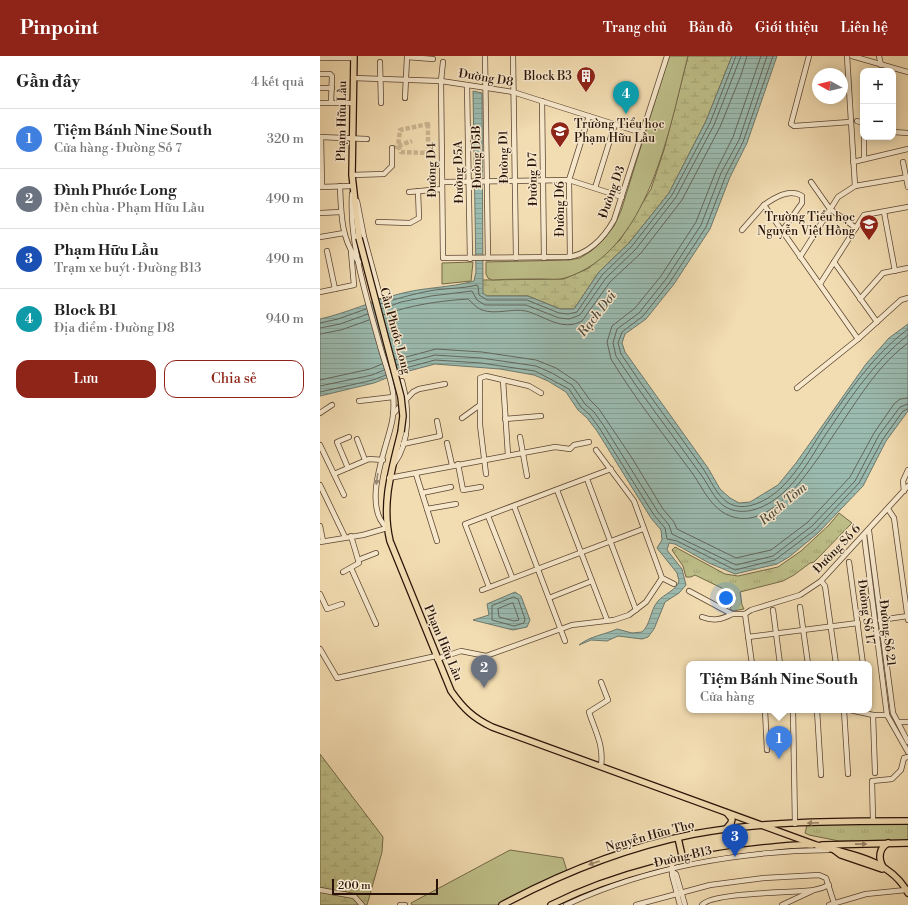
<!DOCTYPE html>
<html lang="vi">
<head>
<meta charset="utf-8">
<style>
	body { margin:0; font-family:"Libre Bodoni",serif; background:#f6f6f6; color:#222 }
	.controls { position:absolute; right:12px; top:12px; display:grid; overflow:hidden; border-radius:8px; box-shadow:0 2px 10px #0003 }
	.controls button { width:36px; height:36px; display:grid; place-items:center; padding:0; border:0; border-bottom:1px solid #e0e0e0; background:#fff; color:#222; font:20px sans-serif }
	.compass { position:absolute; left:492px; top:12px; width:36px; height:36px; border-radius:50%; background:#fff; box-shadow:0 2px 10px #0003; rotate:278deg }
	.scale { position:absolute; left:12px; bottom:10px; width:106px; box-sizing:border-box; padding-left:4px; border:2px solid #291308; border-top:0; font-size:11px; line-height:14px; white-space:nowrap; color:#291308; -webkit-text-stroke:3px #f7e8cc; paint-order:stroke }
	.you { position:absolute; left:406px; top:542px; width:14px; height:14px; margin:-10px; border:3px solid #fff; border-radius:50%; background:#1a73e8; box-shadow:0 0 0 6px #1a73e833 }
	.badge { display:grid; place-items:center; width:26px; height:26px; border-radius:50%; background:#8f2418; color:#fff; font-size:13px; font-weight:700 }
	.pin { position:absolute; translate:-50% -33px; filter:drop-shadow(0 1px 2px #0008) }
	.pin::after { content:''; position:absolute; top:21px; width:14px; height:12px; background:inherit; clip-path:polygon(0 0,100% 0,50% 100%) }
	.popup { position:absolute; left:366px; top:605px; width:186px; height:52px; box-sizing:border-box; display:grid; place-content:center; border-radius:8px; background:#fff; filter:drop-shadow(0 1px 3px #0005); font-size:13px; white-space:nowrap; color:#767676 }
	.popup b { font-size:15px; color:#222 }
	.popup::after { content:''; position:absolute; left:50%; top:100%; margin-left:-8px; border:8px solid transparent; border-top-color:#fff }
	.list { margin:0; padding:0; list-style:none }
	h2 { display:flex; justify-content:space-between; align-items:center; height:52px; margin:0; padding:0 16px; font-size:17px }
	h2 small { font-size:13px; font-weight:400; color:#767676 }
	.list li { display:grid; grid-template-columns:26px 1fr auto; gap:12px; align-items:center; box-sizing:border-box; height:60px; padding:0 16px; border-top:1px solid #e0e0e0 }
	.list b { display:block; font-size:15px; white-space:nowrap }
	.list p { margin:0; font-size:13px; white-space:nowrap; color:#767676 }
	.list em { font-size:13px; font-style:normal; color:#767676 }
	.actions { display:flex; gap:8px; padding:12px 16px }
	.actions a { flex:1; padding:9px 0; border:1px solid #8f2418; border-radius:12px; text-align:center; font-size:14px; color:#8f2418 }
	.actions .main { background:#8f2418; color:#fff }
	.map { position:relative; flex:none; width:588px; height:849px; overflow:hidden }
	header { display:flex; align-items:center; gap:24px; box-sizing:border-box; height:56px; padding:0 20px; background:#8f2418; color:#fff }
	header strong { font-size:19px }
	nav { display:flex; gap:22px; margin-inline-start:auto; font-size:14px }
	main { display:flex }
	aside { flex:1; background:#fff }
	.map>svg:first-child { display:block }
</style>
</head>
<body>
<header>
<strong>Pinpoint</strong>
<nav><a>Trang chủ</a><a>Bản đồ</a><a>Giới thiệu</a><a>Liên hệ</a></nav>
</header>
<main>
<aside>
<h2>Gần đây<small>4 kết quả</small></h2>
<ul class="list">
<li><span class="badge" style="background:#3f7fe0">1</span><div><b>Tiệm Bánh Nine South</b><p>Cửa hàng · Đường Số 7</p></div><em>320 m</em></li>
<li><span class="badge" style="background:#6b7280">2</span><div><b>Đình Phước Long</b><p>Đền chùa · Phạm Hữu Lầu</p></div><em>490 m</em></li>
<li><span class="badge" style="background:#1a4fb4">3</span><div><b>Phạm Hữu Lầu</b><p>Trạm xe buýt · Đường B13</p></div><em>490 m</em></li>
<li><span class="badge" style="background:#0f9aa8">4</span><div><b>Block B1</b><p>Địa điểm · Đường D8</p></div><em>940 m</em></li>
</ul>
<div class="actions"><a class="main">Lưu</a><a>Chia sẻ</a></div>
</aside>
<div class="map">
<svg width="588" height="849" viewBox="0 0 588 849">
	<defs>
		<pattern id="grass-tufts" width="24" height="20" patternUnits="userSpaceOnUse"><rect width="24" height="20" fill="#bebf89"/><path d="M3 7l-1-3M5 7V3M7 7l1-3M15 17l-1-3M17 17v-4M19 17l1-3" fill="none" stroke="#a3a375"/></pattern>
		<pattern id="wetland-marsh" width="20" height="14" patternUnits="userSpaceOnUse"><rect width="20" height="14" fill="#bebf89"/><path d="M1 5h8M5 5V1M11 12h8M15 12V8" fill="none" stroke="#a3a375"/></pattern>
		<pattern id="water-rules" width="6" height="5" patternUnits="userSpaceOnUse"><rect width="6" height="5" fill="#9bbbb0"/><path d="M0 2.5h6" fill="none" stroke="#86a096"/></pattern>
	</defs>
	<rect width="100%" height="100%" fill="#f2dcb1"/>
	<filter id="stains"><feTurbulence type="fractalNoise" baseFrequency=".005" numOctaves="4"/><feColorMatrix values="0 0 0 0 .2 0 0 0 0 .09 0 0 0 0 .02 0 0 0 .5 -.17"/></filter>
	<radialGradient id="worn" r=".72"><stop offset=".6" stop-color="#630" stop-opacity="0"/><stop offset="1" stop-color="#630" stop-opacity=".3"/></radialGradient>
	<g fill="url(#grass-tufts)" stroke="#746948">
		<path d="M519 457 532 467 494 506 490 507 474 519 463 525 420 536 422 549 424 553 413 555 410 553 416 539 375 519 371 521H366L363 510 352 494 355 491 405 518 418 520 458 511 481 495 509 469Z"/>
		<path d="M588 766V785H519L489 779 485 777 487 769Z"/>
	</g>
	<g fill="url(#wetland-marsh)" stroke="#746948">
		<path d="M368 0H412L386 65 349 137 309 187 279 216 254 253H240L208 240H167L162 237V224L244 223 269 212 300 184 331 133 344 94Z"/>
		<path d="M0 698 63 781 62 796 47 849H0Z"/>
	</g>
	<g fill="#bebf89" stroke="#746948">
		<path d="M349 0H368C349 73 329 196 245 222 239 224 231 223 224 223 207 223 190 223 172 224L168 222 166 218V206L249 204 260 202 271 195 283 184 294 170 301 155Z"/>
		<path d="M153 206 151 225 122 228V207Z"/>
		<path d="M190 794 243 802 247 815 178 849H92L91 847Z"/>
	</g>
	<g fill="url(#water-rules)" stroke="#6d786d">
		<path d="M412 0H457L427 87 410 121 390 173 354 228 326 263 305 278 302 287 305 296 388 412 400 433 410 442 419 447 430 446 458 429 476 407 546 308 569 282 588 268V355L566 385 543 430 498 477 469 501 457 508 415 518 389 507 355 488 349 487 347 494 362 513 366 529 359 537 345 546 334 573 328 581 322 583 298 580 287 585 271 584 259 589C270 580 284 579 297 573L312 577 322 576C331 568 330 554 338 545 344 538 357 534 359 525L357 517 337 492 342 484 341 474 331 462 277 375 267 362 258 354 246 336 228 325 214 319 180 313 115 308 74 319 54 327 0 340V263C27 257 52 245 79 238 104 231 130 232 154 225L156 216 153 35 162 37 163 237 167 240H208L240 253H254L279 216 309 187 349 137 386 65Z"/>
		<path d="M195 536 201 540 210 564 207 571 193 574 153 564 169 559 167 548Z"/>
	</g>
	<g fill="none" stroke-linecap="round" stroke-linejoin="round">
		<g stroke="#62675c" stroke-width="1">
			<path d="M441 0 413 81 396 115 376 166 341 220 315 252 292 270 287 286 291 303C314 341 343 378 370 414 380 427 387 445 401 455 450 489 499 399 521 368 540 340 560 307 588 287"/>
			<path d="M447 0 419 84 401 117 381 169 346 223 319 257 297 273 293 287 296 300C322 340 352 378 379 416 388 427 393 442 404 450 424 463 449 450 464 436 480 421 491 402 502 384 526 348 553 306 588 279"/>
			<path d="M453 0 423 86 406 119 386 171 350 226 323 260 302 276 298 287 301 298C327 338 357 375 384 414 391 425 396 438 407 446 424 458 449 444 462 431 478 415 490 394 502 375 527 338 553 299 588 273"/>
			<path d="M60 248C76 243 93 238 109 235 125 232 141 233 157 229L158 230 159 239 167 244H207L239 257 248 258 257 256 282 219 312 190 352 139 390 67 416 0"/>
			<path d="M62 253 81 246 111 240 152 235 157 244 165 249H206L239 262 249 263 260 259 286 222 316 193 356 141 394 69 421 0"/>
			<path d="M63 259C91 249 118 245 148 243 152 246 156 252 162 254 176 259 192 252 206 255 225 260 242 276 262 265L290 226 321 197 362 144 400 71 421 19 427 0"/>
			<path d="M0 267 18 263 46 253"/>
			<path d="M0 272 20 268 48 258"/>
			<path d="M0 278 21 274 49 264"/>
			<path d="M75 304 116 293 162 296 216 304 236 312 257 326 270 344 279 353 312 402 343 453 354 466 357 473 416 502 451 494 488 466 530 421 554 377 574 348 580 343 588 342"/>
			<path d="M77 309 115 299 161 302 216 310 232 317 252 329 265 348 274 356 284 370 338 456 349 469 352 478 416 509 453 500 492 470 535 425 559 379 580 351 588 348"/>
			<path d="M78 314 115 304 161 307 215 315 249 333 261 351 270 359 280 373 334 459 345 472 347 483 357 485 415 514 455 504 495 474 539 427 563 383 583 355 588 353"/>
			<path d="M0 324 50 313 62 308"/>
			<path d="M0 330 52 319 64 314"/>
			<path d="M0 336 53 324 66 319"/>
			<path d="M194 541 198 543 205 563 204 567 194 570 172 564V550Z"/>
			<path d="M193 547 199 564 194 565 179 561 178 553Z"/>
		</g>
		<g stroke="#cab48f" stroke-width="4.5" stroke-dasharray="4.5 2" stroke-linecap="butt">
			<path d="M108 68V97L81 96 78 90 80 74Z"/>
			<path d="M72 92 92 85"/>
		</g>
		<g stroke="#5b4532" stroke-width="6">
			<g id="minor">
				<path d="M165 0 168 202"/>
				<path d="M193 0 196 202"/>
				<path d="M489 0 471 68 474 70 530 66"/>
				<path d="M527 0 535 130"/>
				<path d="M532 0 588 16"/>
				<path d="M559 0 561 9"/>
				<path d="M0 2H34"/>
				<path d="M60 6 61 47"/>
				<path d="M123 6 121 25 123 202 246 201C267 200 284 182 294 164L347 0"/>
				<path d="M0 18H10L12 20 11 47"/>
				<path d="M33 22 121 25 193 36 322 77"/>
				<path d="M147 29 150 203"/>
				<path d="M0 32H12"/>
				<path d="M85 42 87 1 113 3"/>
				<path d="M222 45 224 202"/>
				<path d="M0 47H33"/>
				<path d="M537 65 543 67"/>
				<path d="M573 76 588 77"/>
				<path d="M0 81 47 83"/>
				<path d="M1 81 2 130"/>
				<path d="M544 81V103"/>
				<path d="M533 106 588 93"/>
				<path d="M583 106 588 131"/>
				<path d="M32 119 64 118 72 110V92"/>
				<path d="M122 126 249 124 302 141"/>
				<path d="M491 126 510 153 536 172"/>
				<path d="M20 130C21 157 21 185 39 206"/>
				<path d="M0 131 33 130"/>
				<path d="M275 132 295 68"/>
				<path d="M89 136 122 133"/>
				<path d="M37 145 44 181 60 240"/>
				<path d="M444 149C454 142 469 132 482 140V147L462 175"/>
				<path d="M564 156 575 215"/>
				<path d="M0 157 21 156"/>
				<path d="M58 166 90 167 99 162 98 135"/>
				<path d="M422 174 444 149 538 283"/>
				<path d="M0 181 24 177"/>
				<path d="M7 195 15 233"/>
				<path d="M250 201 249 124 269 60"/>
				<path d="M480 201 518 141 535 130 588 121"/>
				<path d="M514 206 557 266"/>
				<path d="M500 228 544 159 588 151"/>
				<path d="M0 236 34 229 31 196"/>
				<path d="M540 243 563 217 588 212"/>
				<path d="M183 324 188 399"/>
				<path d="M477 332 538 283 581 244 588 242"/>
				<path d="M39 345 73 341"/>
				<path d="M0 357 12 349"/>
				<path d="M73 358 93 336 99 333 125 328"/>
				<path d="M142 362 160 349"/>
				<path d="M185 363 221 360"/>
				<path d="M200 381 207 420"/>
				<path d="M37 383 45 404"/>
				<path d="M127 387 132 409"/>
				<path d="M83 388 120 380 117 365"/>
				<path d="M0 389 24 439"/>
				<path d="M276 394 314 445 342 522 354 528"/>
				<path d="M74 408C91 385 89 351 82 325"/>
				<path d="M138 408 143 434 161 431"/>
				<path d="M28 412 17 386 29 381"/>
				<path d="M14 418 49 403 63 404"/>
				<path d="M96 418 117 485"/>
				<path d="M166 418 160 369V322L166 320 209 330 221 337"/>
				<path d="M69 422 235 391 250 393 254 389 269 386"/>
				<path d="M267 423 316 554"/>
				<path d="M0 429 25 481"/>
				<path d="M237 434 287 564"/>
				<path d="M584 435 583 425 588 414"/>
				<path d="M102 437 131 431"/>
				<path d="M194 450 245 585"/>
				<path d="M107 453 136 448"/>
				<path d="M568 453 574 462 588 564"/>
				<path d="M168 460 192 521"/>
				<path d="M0 470 3 485"/>
				<path d="M549 475 573 657 588 686"/>
				<path d="M544 479 567 659 588 696"/>
				<path d="M0 486 43 479 67 472C42 450 65 396 71 370 74 359 74 348 73 337 71 321 64 305 60 290 47 243 29 188 32 138"/>
				<path d="M38 504 56 497"/>
				<path d="M529 506 543 608"/>
				<path d="M31 512 56 568"/>
				<path d="M23 516 39 507 31 480"/>
				<path d="M501 525 505 530 516 608"/>
				<path d="M169 531 145 468 291 413"/>
				<path d="M162 534 323 473"/>
				<path d="M369 535 412 558H425"/>
				<path d="M0 538 7 553 22 548"/>
				<path d="M229 542 272 525"/>
				<path d="M480 551 488 608"/>
				<path d="M453 554 460 608"/>
				<path d="M425 558 431 554 480 539 501 525 588 430"/>
				<path d="M425 558 432 608"/>
				<path d="M382 561C393 565 401 564 412 558"/>
				<path d="M560 564 588 560"/>
				<path d="M428 581 538 567"/>
				<path d="M0 593 17 622 116 600"/>
				<path d="M117 603 141 595 166 600 252 569 294 564 309 559 326 546 342 522"/>
				<path d="M445 654 447 694"/>
				<path d="M473 654 475 768"/>
				<path d="M497 654 501 719"/>
				<path d="M524 654 528 718"/>
				<path d="M530 654 553 659H567"/>
				<path d="M553 659 555 717"/>
				<path d="M578 666H588"/>
				<path d="M281 710C284 689 275 675 269 656L288 644 281 626"/>
				<path d="M553 765 552 725 572 723 581 714 584 702 588 701"/>
				<path d="M352 810V819L360 849"/>
				<path d="M353 816 356 818 365 849"/>
				<path d="M0 834 34 840 42 849"/>
				<path d="M80 849H85"/>
				<path d="M246 849C327 811 420 795 508 794"/>
				<path d="M316 849 390 829 444 822 499 819 506 822 514 847"/>
				<path d="M382 849C392 836 474 837 494 834 499 833 505 831 509 829"/>
				<path d="M462 849 492 835"/>
				<path d="M509 849 546 838 586 834"/>
			</g>
		</g>
		<g stroke="#291308" stroke-width="8">
			<g id="major">
				<path d="M34 0 32 119 39 182"/>
				<path d="M81 376C72 413 61 447 70 485L131 635C143 652 153 662 172 671L496 789C529 798 570 803 588 837"/>
				<path d="M406 773 411 767 412 763 407 757"/>
				<path d="M358 782 363 804"/>
				<path d="M502 789 588 787"/>
				<path d="M513 793 521 799 562 813"/>
				<path d="M563 811C558 802 559 792 568 787"/>
				<path d="M182 849C242 817 307 791 374 778 444 765 517 765 588 765"/>
				<path d="M231 849C295 817 372 799 443 792 459 791 475 788 492 789"/>
			</g>
		</g>
		<use href="#minor" stroke="#f7e8cc" stroke-width="4.5"/>
		<use href="#major" stroke="#f2dcb1" stroke-width="5.5"/>
		<g stroke="#291308" stroke-width="8" stroke-linecap="butt">
			<path id="major-bridge" d="M39 182 81 341 83 360 81 376"/>
		</g>
		<use href="#major-bridge" stroke="#f2dcb1" stroke-width="5.5"/>
	</g>
	<defs><path id="oneway-solid" d="M-6-.8H1V-3.2L6.5 0L1 3.2V.8H-6Z"/></defs>
	<use fill="#9a8874" href="#oneway-solid" transform="translate(57 423) rotate(98)"/>
	<g fill="#988265">
		<use href="#oneway-solid" transform="translate(493 767) rotate(178)"/>
		<use href="#oneway-solid" transform="translate(541 788) rotate(-1)"/>
		<use href="#oneway-solid" transform="translate(274 807) rotate(161)"/>
	</g>
	<defs>
		<g id="building-pin" transform="scale(1)"><path d="M0 17L-7.5 6A9.5 9.5 0 1 1 7.5 6Z" fill="#8f2418" stroke="#f7e8cc"/><path d="M-4-6H4V6H1V3H-1V6H-4ZM-2.5-4.3h1.7v1.8h-1.7ZM.8-4.3h1.7v1.8H.8ZM-2.5-1h1.7V.8h-1.7ZM.8-1h1.7V.8H.8Z" fill="#fff"/></g>
		<g id="school-pin" transform="scale(1)"><path d="M0 17L-7.5 6A9.5 9.5 0 1 1 7.5 6Z" fill="#8f2418" stroke="#f7e8cc"/><path d="M0-5L7-2L0 1L-7-2ZM-4 1L0 2.5L4 1V4Q0 6-4 4Z" fill="#fff"/></g>
	</defs>
	<g fill-rule="evenodd">
		<use href="#building-pin" x="266" y="20"/>
		<use href="#school-pin" x="240" y="75"/>
		<use href="#school-pin" x="549" y="168"/>
	</g>
	<g text-anchor="middle" dominant-baseline="central" stroke-width="3" stroke-linejoin="round" paint-order="stroke">
		<g font-size="12" fill="#291308" stroke="#f7e8cc" text-anchor="end">
			<text x="252" y="20">Block B3</text>
			<text x="254" y="68" text-anchor="start">Trường Tiểu học<tspan x="254" dy="14">Phạm Hữu Lầu</tspan></text>
			<text x="535" y="161">Trường Tiểu học<tspan x="535" dy="14">Nguyễn Việt Hồng</tspan></text>
		</g>
		<g font-size="12" fill="#291308" stroke="#f7e8cc">
			<text transform="translate(166 22) rotate(9)">Đường D8</text>
			<text transform="translate(22 65) rotate(-89)">Phạm Hữu Lầu</text>
			<text transform="translate(157 101) rotate(-91)">Đường D5B</text>
			<text transform="translate(184 101) rotate(-91)">Đường D1</text>
			<text transform="translate(112 114) rotate(-91)">Đường D4</text>
			<text transform="translate(139 116) rotate(-91)">Đường D5A</text>
			<text transform="translate(213 123) rotate(-91)">Đường D7</text>
			<text transform="translate(292 136) rotate(-70)">Đường D3</text>
			<text transform="translate(240 153) rotate(-90)">Đường D6</text>
			<text transform="translate(75 275) rotate(75)">Cầu Phước Long</text>
			<text transform="translate(517 493) rotate(-46)">Đường Số 6</text>
			<text transform="translate(546 556) rotate(82)">Đường Số 17</text>
			<text transform="translate(567 577) rotate(83)">Đường Số 21</text>
			<text transform="translate(123 587) rotate(67)">Phạm Hữu Lầu</text>
			<text transform="translate(330 780) rotate(-15)">Nguyễn Hữu Thọ</text>
			<text transform="translate(363 801) rotate(-13)">Đường B13</text>
		</g>
		<g font-size="13" font-style="italic" fill="#514e43" stroke="#f7e8cc">
			<text transform="translate(277 258) rotate(-52)">Rạch Dơi</text>
			<text transform="translate(463 448) rotate(-40)">Rạch Tôm</text>
		</g>
	</g>
	<rect width="100%" height="100%" filter="url(#stains)"/>
	<rect width="100%" height="100%" fill="url(#worn)"/>
</svg>
<div class="controls">
<button>+</button>
<button>−</button>
</div>
<svg class="compass" viewBox="-18 -18 36 36"><path d="M0-13l5 13h-10z" fill="#e53935"/><path d="M0 13l5-13h-10z" fill="#767676"/></svg>
<div class="scale">200 m</div>
<div class="you"></div>
<div class="pin badge" style="left:459px;top:703px;background:#3f7fe0">1</div>
<div class="popup"><b>Tiệm Bánh Nine South</b>Cửa hàng</div>
<div class="pin badge" style="left:164px;top:632px;background:#6b7280">2</div>
<div class="pin badge" style="left:415px;top:801px;background:#1a4fb4">3</div>
<div class="pin badge" style="left:306px;top:58px;background:#0f9aa8">4</div>
</div>
</main>
</body>
</html>
